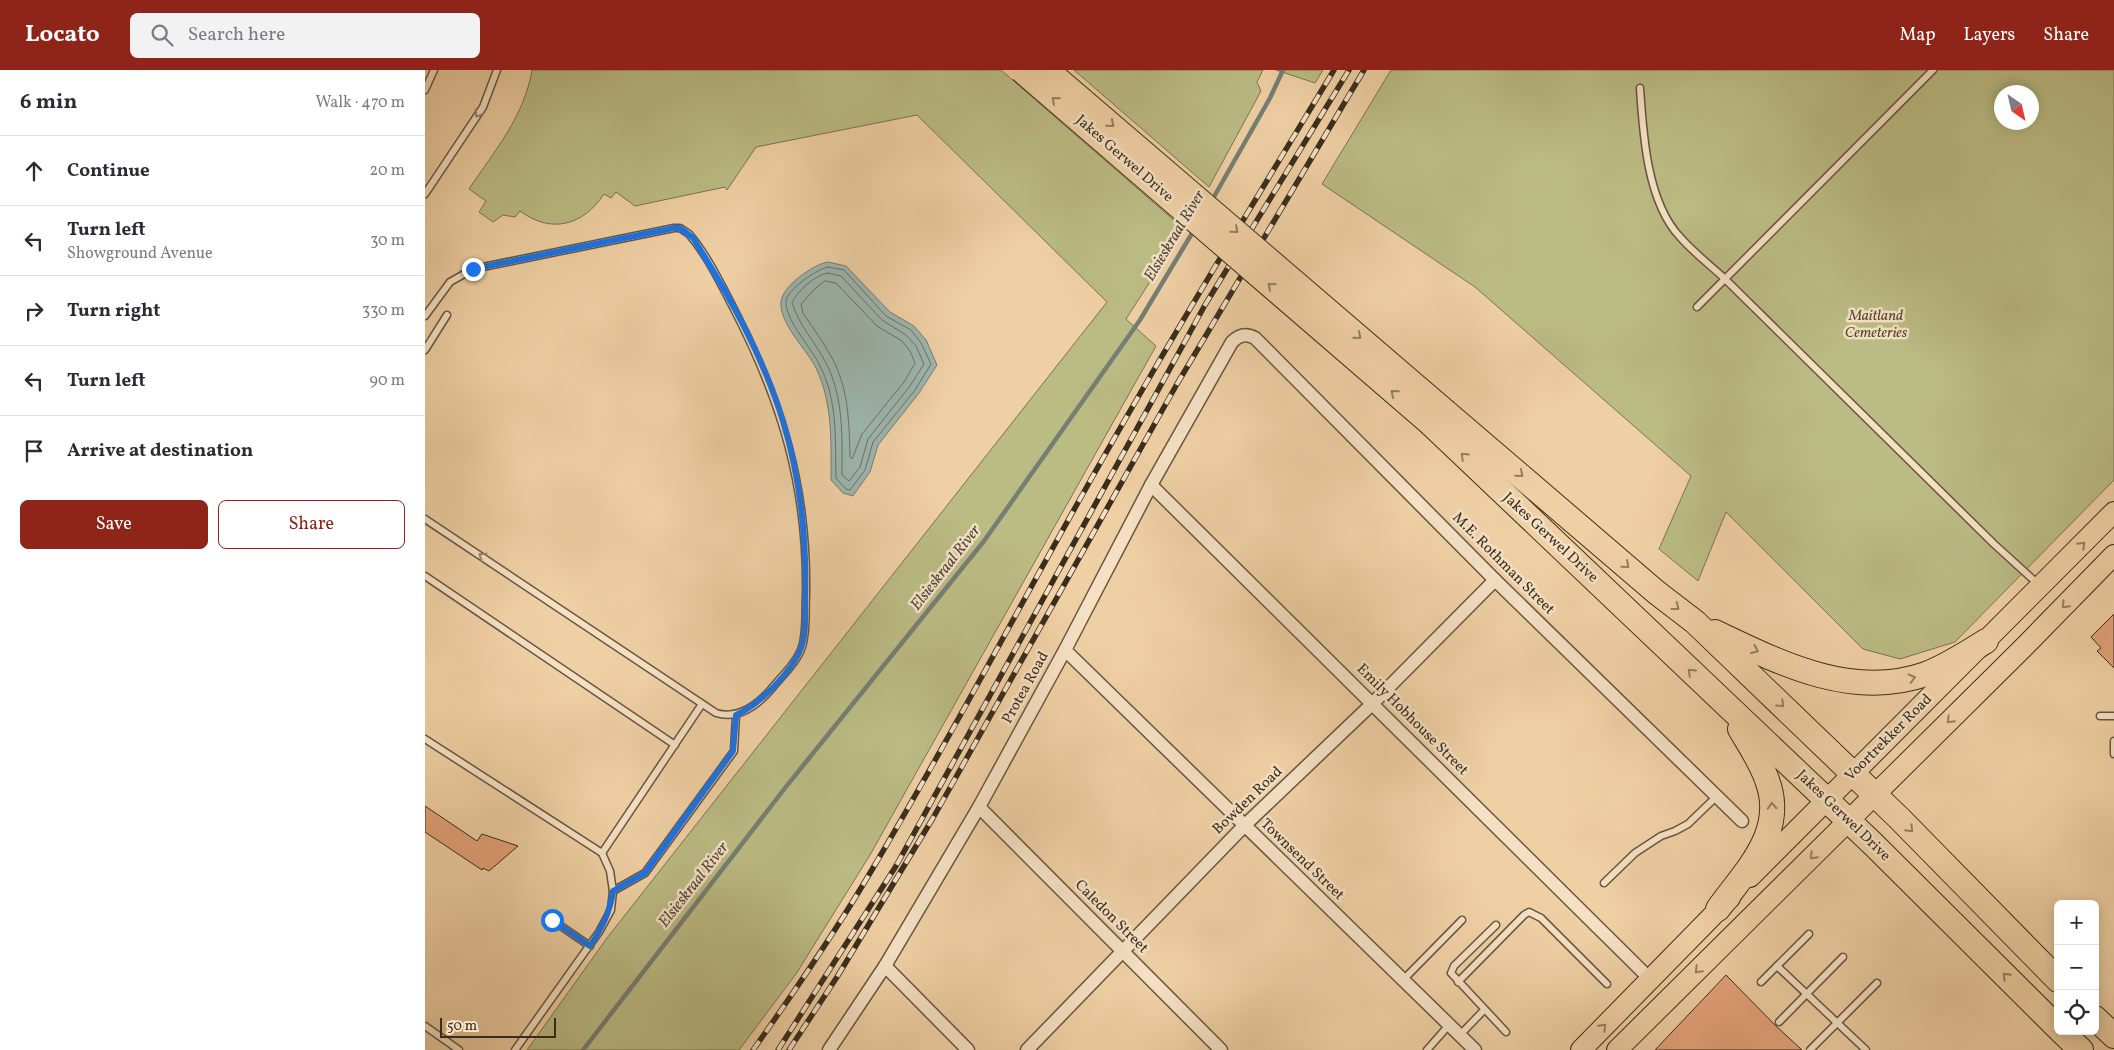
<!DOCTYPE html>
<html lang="en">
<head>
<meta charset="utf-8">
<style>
	body { margin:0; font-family:Vollkorn,serif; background:#f2f2f3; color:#2b2b33 }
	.controls { position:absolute; right:15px; bottom:15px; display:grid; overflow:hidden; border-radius:8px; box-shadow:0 2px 12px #0003 }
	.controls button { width:45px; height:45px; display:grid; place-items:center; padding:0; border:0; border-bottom:1px solid #e1e1e2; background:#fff; color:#2b2b33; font:25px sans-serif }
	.compass { position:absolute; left:1569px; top:15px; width:45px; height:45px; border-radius:50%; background:#fff; box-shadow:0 2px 12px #0003; rotate:146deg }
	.scale { position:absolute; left:15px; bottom:12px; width:116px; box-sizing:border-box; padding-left:5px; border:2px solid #3a2d1d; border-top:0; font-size:14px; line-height:18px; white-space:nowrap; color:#3a2d1d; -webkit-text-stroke:4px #f5e0c4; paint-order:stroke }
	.stop { position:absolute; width:15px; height:15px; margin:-11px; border:4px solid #1a73e8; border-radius:50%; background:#fff }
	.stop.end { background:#1a73e8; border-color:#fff; box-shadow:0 1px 5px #0008 }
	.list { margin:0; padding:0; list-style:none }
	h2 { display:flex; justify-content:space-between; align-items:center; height:65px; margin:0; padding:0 20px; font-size:21px }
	h2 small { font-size:16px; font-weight:400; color:#7c7c81 }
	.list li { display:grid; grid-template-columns:32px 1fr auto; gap:15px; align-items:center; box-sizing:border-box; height:70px; padding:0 20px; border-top:1px solid #e1e1e2 }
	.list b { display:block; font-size:19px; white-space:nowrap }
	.list p { margin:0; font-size:16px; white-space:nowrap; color:#7c7c81 }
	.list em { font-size:16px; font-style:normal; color:#7c7c81 }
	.actions { display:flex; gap:10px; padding:15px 20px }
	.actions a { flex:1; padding:11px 0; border:1px solid #8f2418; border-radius:8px; text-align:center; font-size:18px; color:#8f2418 }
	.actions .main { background:#8f2418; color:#fff }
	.icon { flex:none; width:28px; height:28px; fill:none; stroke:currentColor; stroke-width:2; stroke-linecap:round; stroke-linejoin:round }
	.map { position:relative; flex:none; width:1689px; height:980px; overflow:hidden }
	header { display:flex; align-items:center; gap:30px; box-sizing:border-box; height:70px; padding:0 25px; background:#8f2418; color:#fff }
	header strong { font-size:24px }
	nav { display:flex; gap:28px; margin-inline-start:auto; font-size:18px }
	.search { width:350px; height:45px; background:#f2f2f3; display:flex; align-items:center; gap:12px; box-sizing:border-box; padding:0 18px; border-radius:8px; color:#7c7c81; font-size:19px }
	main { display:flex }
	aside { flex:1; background:#fff }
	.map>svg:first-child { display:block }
</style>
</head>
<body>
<header>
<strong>Locato</strong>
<div class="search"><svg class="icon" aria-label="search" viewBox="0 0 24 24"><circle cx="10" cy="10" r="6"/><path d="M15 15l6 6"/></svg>Search here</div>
<nav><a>Map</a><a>Layers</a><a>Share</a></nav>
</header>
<main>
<aside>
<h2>6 min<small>Walk · 470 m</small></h2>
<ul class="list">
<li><svg class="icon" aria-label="ahead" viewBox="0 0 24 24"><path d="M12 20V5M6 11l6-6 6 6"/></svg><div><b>Continue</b></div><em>20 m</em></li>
<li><svg class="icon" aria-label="left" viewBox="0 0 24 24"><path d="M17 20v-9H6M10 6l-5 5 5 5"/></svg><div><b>Turn left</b><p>Showground Avenue</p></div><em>30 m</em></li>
<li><svg class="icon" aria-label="right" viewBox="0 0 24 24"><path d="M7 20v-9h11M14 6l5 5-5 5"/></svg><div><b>Turn right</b></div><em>330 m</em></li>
<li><svg class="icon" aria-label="left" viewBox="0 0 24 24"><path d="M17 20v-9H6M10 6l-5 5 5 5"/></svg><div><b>Turn left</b></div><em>90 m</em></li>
<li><svg class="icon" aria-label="arrive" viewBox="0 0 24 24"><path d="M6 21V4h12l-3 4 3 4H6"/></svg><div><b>Arrive at destination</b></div></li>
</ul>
<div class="actions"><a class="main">Save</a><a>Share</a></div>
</aside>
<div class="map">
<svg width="1689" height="980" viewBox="0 0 1689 980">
	<rect width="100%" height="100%" fill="#efd0a4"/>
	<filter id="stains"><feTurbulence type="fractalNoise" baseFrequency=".004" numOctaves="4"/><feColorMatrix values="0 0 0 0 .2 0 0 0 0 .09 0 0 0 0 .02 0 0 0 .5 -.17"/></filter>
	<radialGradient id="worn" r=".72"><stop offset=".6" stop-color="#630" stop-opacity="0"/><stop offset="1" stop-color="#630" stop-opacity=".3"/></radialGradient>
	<g fill="#bbbb84" stroke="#7a7450" fill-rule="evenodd">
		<path d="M107 0H576L759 159 701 249 731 276 445 785 371 904 314 980H102L182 868 682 232 492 45 331 77 302 120 300 117 210 136 191 122 186 128 179 124C158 156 126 164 95 141L90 147 78 145 68 152 54 142 61 131 44 119C70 80 99 47 107 0Z"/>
		<path d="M649 0H838L832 12 836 21 784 117Z"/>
		<path d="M851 0H898L890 13Z"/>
		<path d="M966 0H1689V410L1530 572 1475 589 1438 579 1301 442 1273 511 1234 479 1266 406 1050 217 897 114ZM1576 22H1606V52H1576Z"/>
	</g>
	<path fill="#9cb5ae" stroke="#757f74" d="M403 192 421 196 465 242 489 256 501 270 512 295 494 323 453 375 445 402 428 426 418 423 406 410C406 372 408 334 391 298 382 280 354 253 356 232 357 216 389 194 403 192Z"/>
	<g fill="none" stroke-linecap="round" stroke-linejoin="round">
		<g stroke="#6b7166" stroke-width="1">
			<path d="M403 197 419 200 461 246 486 260 496 273 506 294 490 320 448 372 440 400 425 420 421 419 411 408C410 370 413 331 395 296 387 278 361 252 361 232 361 220 392 199 403 197Z"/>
			<path d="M403 203 416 206 457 250 481 265 491 276 499 294 485 316 443 369 435 397 424 411 417 405C417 367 419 328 401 293 390 272 374 255 367 233 372 221 390 205 403 203Z"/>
			<path d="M400 211 411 213 452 256 477 271 485 281 490 293 479 312 437 364 427 389 425 387C424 354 424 319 407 288 399 273 388 258 378 243L376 234 390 219Z"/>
		</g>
		<g stroke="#757f74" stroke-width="4.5">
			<path d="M786 132 845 28 858 0"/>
			<path d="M158 980 360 718 559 471 715 250 769 160"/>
		</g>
	</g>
	<g fill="#e3a279" stroke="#3a2d1d">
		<path d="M1689 544V598L1672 581 1676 578 1666 567Z"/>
		<path d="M0 736 52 771 57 764 93 776 64 801 58 798 57 800 0 762Z"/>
		<path d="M1301 905 1350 955 1377 980H1230Z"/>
	</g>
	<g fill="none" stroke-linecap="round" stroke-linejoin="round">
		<g stroke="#67563f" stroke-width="9">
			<g id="lane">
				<path d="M1215 18C1218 64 1222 132 1255 167 1268 182 1285 195 1300 209L1569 474 1613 514"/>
				<path d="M0 20 9 0"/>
				<path d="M0 124 58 37 72 0"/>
				<path d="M1272 237 1508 0"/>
				<path d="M0 246 25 212 48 199 249 158H255L264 164C282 185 296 214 309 239 357 332 383 419 381 525 380 541 382 561 377 577 372 592 358 605 348 617 333 635 314 650 291 643L0 449"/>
				<path d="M0 280 22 245"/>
				<path d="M0 506 250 675"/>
				<path d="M1675 646H1689"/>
				<path d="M0 669 177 783"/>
				<path d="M1689 671V684"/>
				<path d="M177 783 277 634"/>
				<path d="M1179 813 1210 783 1236 766 1250 761 1263 754 1292 726"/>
				<path d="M188 821 220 803 309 681 311 645"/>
				<path d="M127 850 165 876"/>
				<path d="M1071 855 1029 896 1026 903 1081 962"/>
				<path d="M1384 864 1352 896 1441 980"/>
				<path d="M978 910 1037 850"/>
				<path d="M1033 912 1099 845 1104 842 1116 848 1182 914"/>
				<path d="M1336 912 1352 896"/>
				<path d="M1354 952 1418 887"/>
				<path d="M0 956 34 980"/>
				<path d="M1035 965 1059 940"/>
				<path d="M90 980 174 862 186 840 188 821 185 801 177 783"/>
				<path d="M1002 980 1024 955"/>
				<path d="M1385 980 1452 913"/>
			</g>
		</g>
		<g stroke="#67563f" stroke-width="15">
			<g id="street">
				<path d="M726 415 1225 909"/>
				<path d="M640 580 1050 980"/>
				<path d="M554 737 796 980"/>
				<path d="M460 896 543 980"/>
				<path d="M404 980 460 896 554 737 640 580 726 415 807 272C814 265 821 263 830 268L1070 510 1317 751"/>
				<path d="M602 980 819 756 947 634 1070 510"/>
			</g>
		</g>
		<g stroke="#3a2d1d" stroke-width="22">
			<g id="primary">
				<path d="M1325 807 1689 442"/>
				<path d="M1156 980 1305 828"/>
				<path d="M1192 980 1600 576 1689 485"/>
			</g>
		</g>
		<g stroke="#3a2d1d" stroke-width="26">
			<g id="highway">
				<path d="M1021 342 1231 522 1270 552 1474 748 1633 910"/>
				<path d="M1006 354 1448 774 1633 958"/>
				<path d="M1290 562C1355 593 1427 630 1501 604 1522 596 1542 583 1561 571"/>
				<path d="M1293 839C1321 800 1362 762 1342 710 1336 692 1325 676 1315 659"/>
				<path d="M1670 948 1689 966"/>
				<path d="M1636 961 1656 980"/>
			</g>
		</g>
		<use href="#lane" stroke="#f5e0c4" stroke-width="6"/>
		<use href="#street" stroke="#f5e0c4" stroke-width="12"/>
		<use href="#primary" stroke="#efd0a4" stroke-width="20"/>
		<use href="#highway" stroke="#efd0a4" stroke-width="24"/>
		<g stroke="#3a2d1d" stroke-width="5.5">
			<g id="rail">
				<path d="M328 980C370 921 411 861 448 798 520 677 586 552 655 429 736 284 823 142 909 0"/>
				<path d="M353 980 471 796 780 235 924 0"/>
				<path d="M364 980 412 907 508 748 752 314 939 0"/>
			</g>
		</g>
		<use href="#rail" stroke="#f5e0c4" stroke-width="4" stroke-dasharray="11" stroke-linecap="butt"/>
		<g stroke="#3a2d1d" stroke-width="26" stroke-linecap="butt">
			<g id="highway-bridge">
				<path d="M596 0 1006 354"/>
				<path d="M622 0 1021 342"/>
			</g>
		</g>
		<use href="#highway-bridge" stroke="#efd0a4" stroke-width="24"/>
	</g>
	<defs><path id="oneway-chevron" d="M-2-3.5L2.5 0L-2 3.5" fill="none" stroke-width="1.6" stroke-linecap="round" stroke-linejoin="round" transform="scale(1.25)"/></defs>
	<g stroke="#947e60">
		<use href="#oneway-chevron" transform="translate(630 30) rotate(-139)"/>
		<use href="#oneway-chevron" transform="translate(686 54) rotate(40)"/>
		<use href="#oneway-chevron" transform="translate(810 160) rotate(41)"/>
		<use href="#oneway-chevron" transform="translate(846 216) rotate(-139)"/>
		<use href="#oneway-chevron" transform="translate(933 266) rotate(41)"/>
		<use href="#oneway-chevron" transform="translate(969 323) rotate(-139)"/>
		<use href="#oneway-chevron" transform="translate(1039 386) rotate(-136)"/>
		<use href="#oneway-chevron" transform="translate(1095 404) rotate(41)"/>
		<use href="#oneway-chevron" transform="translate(1657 475) rotate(-45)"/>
		<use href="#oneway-chevron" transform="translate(1201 495) rotate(41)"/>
		<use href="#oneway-chevron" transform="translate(1640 535) rotate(134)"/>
		<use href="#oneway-chevron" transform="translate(1251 537) rotate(38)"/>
		<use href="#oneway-chevron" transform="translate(1330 580) rotate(23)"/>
		<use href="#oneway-chevron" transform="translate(1266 602) rotate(-136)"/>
		<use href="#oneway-chevron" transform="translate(1487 608) rotate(-14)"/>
		<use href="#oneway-chevron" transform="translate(1356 634) rotate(44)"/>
		<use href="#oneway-chevron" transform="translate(1525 650) rotate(135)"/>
		<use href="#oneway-chevron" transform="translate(1347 736) rotate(-93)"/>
		<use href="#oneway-chevron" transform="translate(1485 759) rotate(46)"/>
		<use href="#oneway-chevron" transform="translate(1388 786) rotate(135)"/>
		<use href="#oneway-chevron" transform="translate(1273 900) rotate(135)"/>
		<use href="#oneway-chevron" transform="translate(1581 906) rotate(-135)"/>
		<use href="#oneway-chevron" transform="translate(1178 957) rotate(-46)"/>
	</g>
	<g stroke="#988670">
		<use href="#oneway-chevron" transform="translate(53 44) rotate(122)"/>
		<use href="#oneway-chevron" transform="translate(57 486) rotate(-147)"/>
	</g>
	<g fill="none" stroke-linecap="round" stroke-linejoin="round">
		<path stroke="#1a73e8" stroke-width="6" d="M48 199 249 158H255L268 168C304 225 338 286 358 351 376 410 382 472 380 533 380 548 381 565 376 578 367 602 334 635 311 645L308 681 220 803 188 821C185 842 177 858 165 876L127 850"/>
	</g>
	<g text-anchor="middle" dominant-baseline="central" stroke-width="5" stroke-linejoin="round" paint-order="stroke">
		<g font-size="15" fill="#3a2d1d" stroke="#f5e0c4">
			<text transform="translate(699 89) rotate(41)">Jakes Gerwel Drive</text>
			<text transform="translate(1125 468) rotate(43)">Jakes Gerwel Drive</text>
			<text transform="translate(1078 494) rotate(45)">M.E. Rothman Street</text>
			<text transform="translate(601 618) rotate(-61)">Protea Road</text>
			<text transform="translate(987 650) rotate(45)">Emily Hobhouse Street</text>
			<text transform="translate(1464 668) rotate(-45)">Voortrekker Road</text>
			<text transform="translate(823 731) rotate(-44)">Bowden Road</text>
			<text transform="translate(1418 746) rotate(44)">Jakes Gerwel Drive</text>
			<text transform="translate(877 790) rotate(44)">Townsend Street</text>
			<text transform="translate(686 847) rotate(45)">Caledon Street</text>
		</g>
		<g font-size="15" font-style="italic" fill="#544932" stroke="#f5e0c4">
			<text x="1451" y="246">Maitland<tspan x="1451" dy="17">Cemeteries</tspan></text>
		</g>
		<g font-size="16" font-style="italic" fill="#4e483a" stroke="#f5e0c4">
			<text transform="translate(750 166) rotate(-59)">Elsieskraal River</text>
			<text transform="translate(521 498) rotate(-52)">Elsieskraal River</text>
			<text transform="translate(269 815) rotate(-52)">Elsieskraal River</text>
		</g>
	</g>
	<rect width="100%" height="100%" filter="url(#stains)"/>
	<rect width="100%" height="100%" fill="url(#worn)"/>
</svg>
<div class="controls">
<button>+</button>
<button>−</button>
<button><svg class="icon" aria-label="locate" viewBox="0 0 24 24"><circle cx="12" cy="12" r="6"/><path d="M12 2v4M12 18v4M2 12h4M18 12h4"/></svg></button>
</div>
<svg class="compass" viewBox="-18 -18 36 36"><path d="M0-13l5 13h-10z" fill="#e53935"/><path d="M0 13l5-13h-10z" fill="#7c7c81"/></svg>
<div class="scale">50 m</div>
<div class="stop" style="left:127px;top:850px"></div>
<div class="stop end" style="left:48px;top:199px"></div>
</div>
</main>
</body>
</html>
